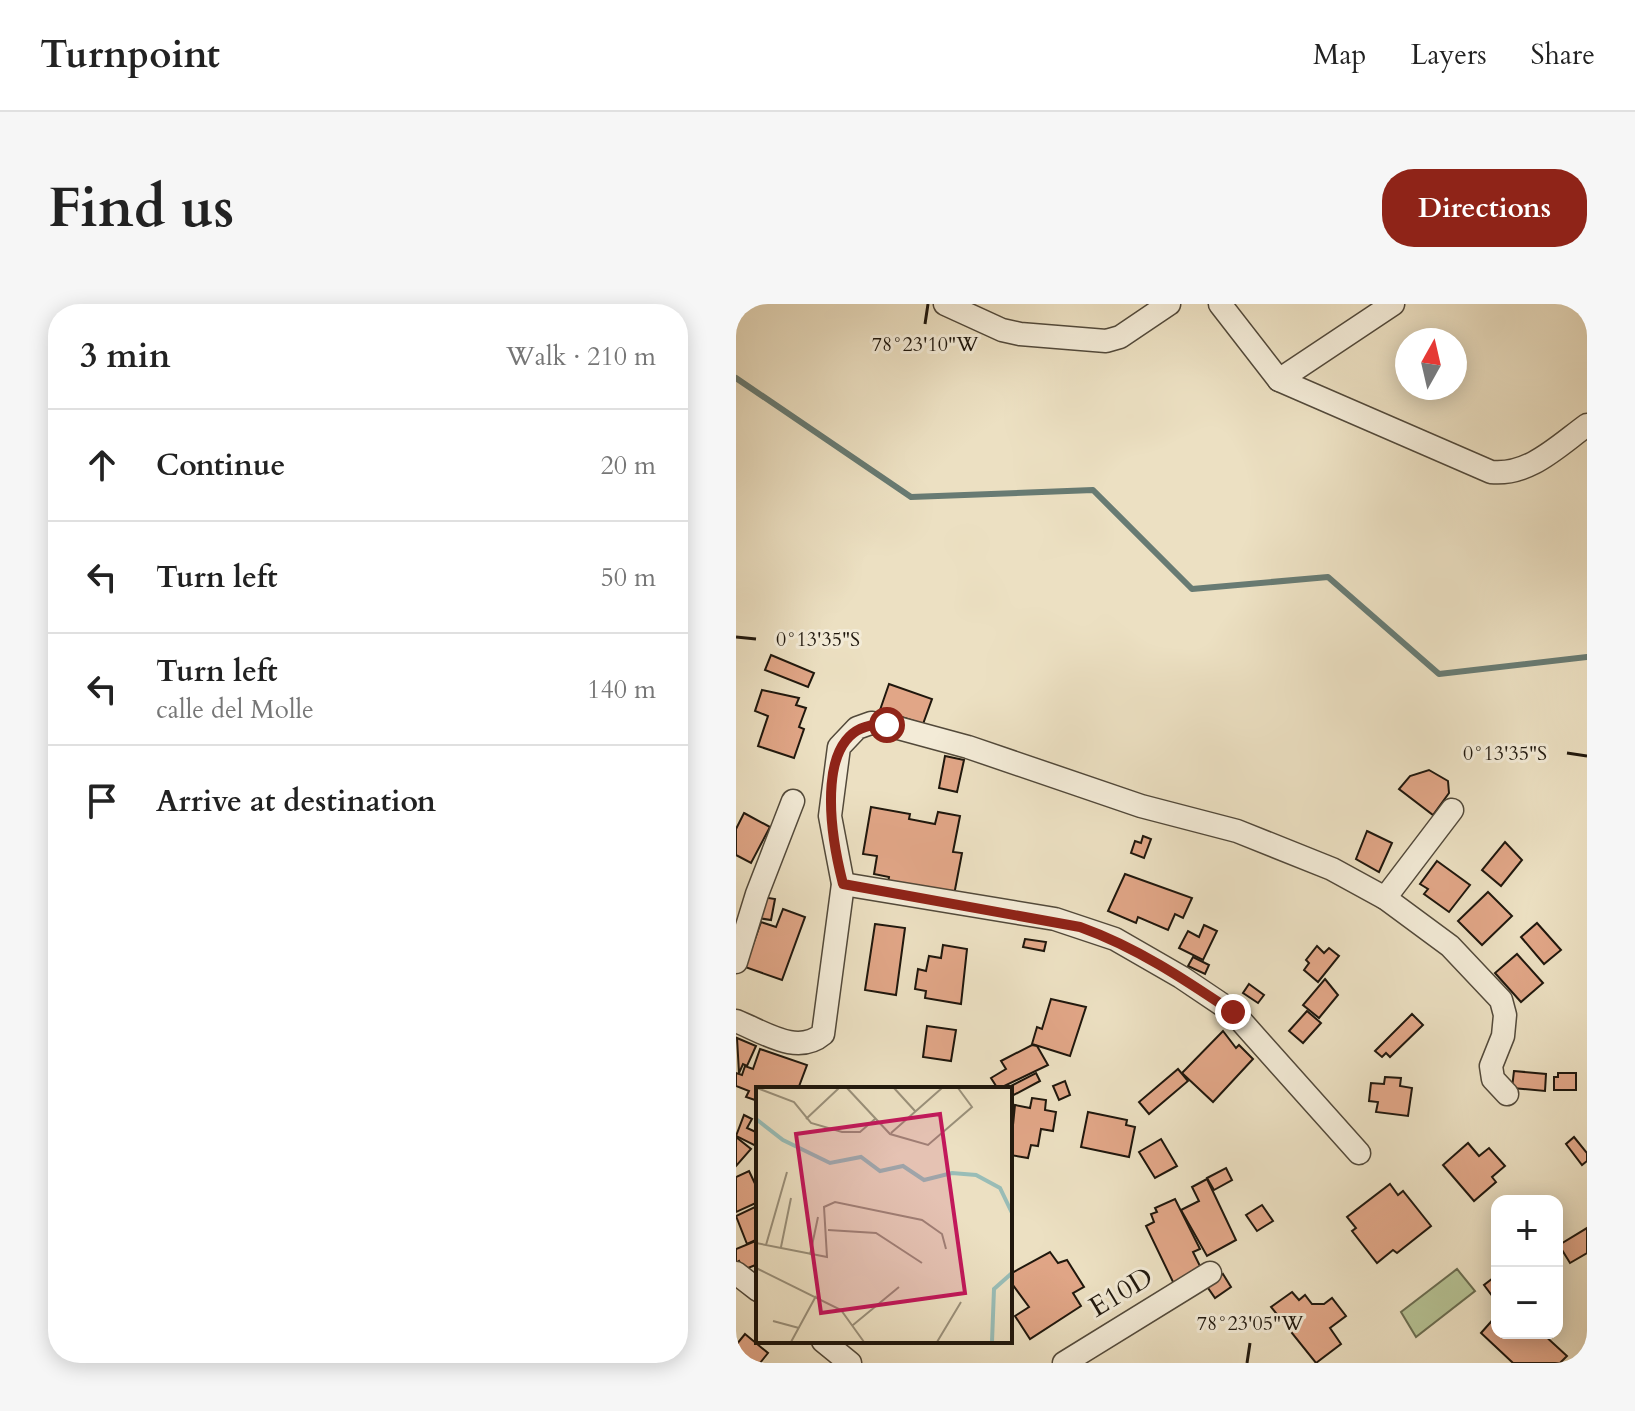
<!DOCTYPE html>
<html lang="en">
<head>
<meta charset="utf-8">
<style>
	body { margin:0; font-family:Cardo,serif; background:#f6f6f6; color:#222 }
	.controls { position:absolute; right:24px; bottom:24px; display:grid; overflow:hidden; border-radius:16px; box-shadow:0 4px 20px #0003 }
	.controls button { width:72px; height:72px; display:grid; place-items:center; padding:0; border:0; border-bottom:2px solid #e0e0e0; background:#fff; color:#222; font:40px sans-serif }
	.compass { position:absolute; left:659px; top:24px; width:72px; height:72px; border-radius:50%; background:#fff; box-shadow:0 4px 20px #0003; rotate:8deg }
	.stop { position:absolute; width:24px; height:24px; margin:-18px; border:6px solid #8f2418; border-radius:50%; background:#fff }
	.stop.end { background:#8f2418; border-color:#fff; box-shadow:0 2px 8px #0008 }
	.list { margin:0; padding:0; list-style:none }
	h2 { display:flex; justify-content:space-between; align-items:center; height:104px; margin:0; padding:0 32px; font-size:34px }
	h2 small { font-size:26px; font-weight:400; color:#767676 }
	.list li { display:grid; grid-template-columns:52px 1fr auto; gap:24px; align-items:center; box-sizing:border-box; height:112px; padding:0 32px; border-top:2px solid #e0e0e0 }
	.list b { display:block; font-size:30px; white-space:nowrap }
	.list p { margin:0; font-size:26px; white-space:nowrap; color:#767676 }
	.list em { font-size:26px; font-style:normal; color:#767676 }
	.icon { flex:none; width:44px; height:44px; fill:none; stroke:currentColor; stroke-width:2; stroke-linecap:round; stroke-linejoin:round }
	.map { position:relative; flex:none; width:851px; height:1059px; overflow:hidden; border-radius:32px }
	header { display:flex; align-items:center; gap:48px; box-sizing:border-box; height:112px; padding:0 40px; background:#fff; border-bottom:2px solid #e0e0e0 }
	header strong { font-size:38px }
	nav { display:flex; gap:44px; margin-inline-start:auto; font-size:28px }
	.intro { display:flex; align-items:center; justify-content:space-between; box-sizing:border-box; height:192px; padding:0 48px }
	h1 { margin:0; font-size:56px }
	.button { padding:20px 36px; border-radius:32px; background:#8f2418; color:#fff; font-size:28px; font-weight:700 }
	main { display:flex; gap:48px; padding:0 48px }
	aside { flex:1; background:#fff; border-radius:32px; box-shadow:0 4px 20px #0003 }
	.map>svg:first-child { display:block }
</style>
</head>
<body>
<header>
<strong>Turnpoint</strong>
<nav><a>Map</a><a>Layers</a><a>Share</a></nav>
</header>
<div class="intro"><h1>Find us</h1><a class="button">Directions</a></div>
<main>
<aside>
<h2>3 min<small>Walk · 210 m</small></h2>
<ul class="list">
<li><svg class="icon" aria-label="ahead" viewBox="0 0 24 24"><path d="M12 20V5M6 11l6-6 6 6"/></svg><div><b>Continue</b></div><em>20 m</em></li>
<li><svg class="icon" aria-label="left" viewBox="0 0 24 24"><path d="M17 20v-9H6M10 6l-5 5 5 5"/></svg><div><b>Turn left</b></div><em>50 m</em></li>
<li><svg class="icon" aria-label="left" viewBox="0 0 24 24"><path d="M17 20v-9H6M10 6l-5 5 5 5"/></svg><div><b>Turn left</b><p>calle del Molle</p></div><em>140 m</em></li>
<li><svg class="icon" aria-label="arrive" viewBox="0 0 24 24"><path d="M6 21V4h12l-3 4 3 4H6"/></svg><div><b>Arrive at destination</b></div></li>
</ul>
</aside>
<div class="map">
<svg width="851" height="1059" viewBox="0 0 851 1059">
	<rect width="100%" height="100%" fill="#ece0c2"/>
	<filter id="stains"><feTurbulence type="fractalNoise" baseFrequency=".0025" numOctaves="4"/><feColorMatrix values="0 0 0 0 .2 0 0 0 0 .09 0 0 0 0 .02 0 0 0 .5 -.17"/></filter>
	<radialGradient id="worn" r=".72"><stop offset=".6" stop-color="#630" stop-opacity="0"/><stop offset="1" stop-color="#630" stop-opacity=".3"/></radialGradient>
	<path fill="#b6c395" stroke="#6a6d51" stroke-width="2" d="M721 965 739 987 680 1033 665 1008Z"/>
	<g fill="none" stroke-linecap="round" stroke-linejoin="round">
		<path stroke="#687b73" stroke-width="6" d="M0 74 175 193 357 186 456 285 592 273 703 370 851 353"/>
	</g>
	<g fill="#e1a687" stroke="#1f170d" stroke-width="2">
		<path d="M35 351 78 369 72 383 29 366Z"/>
		<path d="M153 380 196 395 187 420 144 406Z"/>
		<path d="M26 386 63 394 60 401 70 404 63 423 68 425 58 454 22 442 32 412 19 407Z"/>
		<path d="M209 452 228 456 221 488 203 484Z"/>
		<path d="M693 466 712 477 713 489 697 511 663 485 674 472Z"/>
		<path d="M135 503 174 510 173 515 199 520 202 508 224 512 217 548 226 549 218 591 152 579 153 573 138 570 141 552 127 550Z"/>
		<path d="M8 509 34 523 15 559 0 551V525Z"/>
		<path d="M631 527 656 539 643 568 620 555Z"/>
		<path d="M407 532 415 535 408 554 395 549 399 537 405 539Z"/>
		<path d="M769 538 786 556 765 582 746 566Z"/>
		<path d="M701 557 734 581 713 608 688 590 692 585 684 580Z"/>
		<path d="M389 570 456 594 447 614 439 610 432 626 402 613 400 619 372 607Z"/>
		<path d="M752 588 776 612 746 641 722 617Z"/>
		<path d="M26 593 39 595 35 616 22 614Z"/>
		<path d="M47 605 69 613 46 676 9 663 25 618 40 623Z"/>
		<path d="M801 619 825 646 808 660 785 633Z"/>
		<path d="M139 620 169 624 160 691 129 686Z"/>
		<path d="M468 621 481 627 467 656 443 644 452 627 463 633Z"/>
		<path d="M289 635 310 638 308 647 287 643Z"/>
		<path d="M207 641 231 645 225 700 189 694 190 687 179 685 182 665 190 667 193 652 205 654Z"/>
		<path d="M581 642 588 649 593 644 603 652 582 678 568 666 573 659 570 656Z"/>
		<path d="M781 650 807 679 785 698 759 669Z"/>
		<path d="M457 653 473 661 469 670 452 662Z"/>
		<path d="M589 675 602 691 583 714 567 701Z"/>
		<path d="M513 680 528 691 522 699 507 689Z"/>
		<path d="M315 695 350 703 334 752 296 740 301 723 306 725Z"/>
		<path d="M571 707 585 719 567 739 553 727Z"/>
		<path d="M676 710 687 721 654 753 650 749 646 753 639 747Z"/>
		<path d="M191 722 220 726 215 757 187 753Z"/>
		<path d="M487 727 500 744 503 741 517 755 477 798 446 769Z"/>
		<path d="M1 734 20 742 11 762 7 760 3 769Z"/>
		<path d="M296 741 301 742 312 761 262 785 255 774 270 765 265 757Z"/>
		<path d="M24 745 71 761 62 785H22V797L10 793 13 787 0 782V769L6 771 9 762 17 765Z"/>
		<path d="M442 765 452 777 413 810 403 798Z"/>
		<path d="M778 767 810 770 809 787 776 784Z"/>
		<path d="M300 769 304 777 274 793V785H269Z"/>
		<path d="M822 769H840V786H818V773H822Z"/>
		<path d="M649 773 665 774 664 782 676 784 672 812 640 808 642 798 633 797 635 779 648 780Z"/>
		<path d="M329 777 334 791 323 796 317 782Z"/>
		<path d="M296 794 310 796 309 806 320 808 317 827 305 825 302 842 295 841 292 854 274 851 279 801 294 804Z"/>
		<path d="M352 808 391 816 390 821 399 823 393 853 345 843Z"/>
		<path d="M8 811 16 815 11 824 22 829V843L0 832Z"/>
		<path d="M0 833 15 845 0 862Z"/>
		<path d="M838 833 851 849V857L846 861 830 840Z"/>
		<path d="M425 835 441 862 419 874 403 848Z"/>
		<path d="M732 839 743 852 753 844 769 862 756 873 760 878 738 897 707 861Z"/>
		<path d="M490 864 496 876 478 886 471 874Z"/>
		<path d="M13 867 22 886V898L0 908V873Z"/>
		<path d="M471 875 500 936 471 952 445 906 463 897 456 883Z"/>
		<path d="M654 880 662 891 667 887 695 922 661 949 657 946 641 959 616 927 620 924 611 913Z"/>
		<path d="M439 895 464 945 457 948 466 966 438 980 410 922 418 918 415 910 421 908 419 904Z"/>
		<path d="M526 901 537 917 521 927 510 911Z"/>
		<path d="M21 902 22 935 11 940 0 912Z"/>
		<path d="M851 924V949L834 959 823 941Z"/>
		<path d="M22 936V960L7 966 3 957 0 959V945Z"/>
		<path d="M314 948 322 959 331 956 348 983 337 989 345 1002 294 1035 279 1012 293 1003 274 977V970Z"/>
		<path d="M487 970 495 983 479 994 470 981Z"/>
		<path d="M761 971V996L760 997 748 981Z"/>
		<path d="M556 988 563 996 569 991 576 1000H588L596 994 610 1012 594 1024 605 1040 580 1059 535 1003Z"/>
		<path d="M761 1011V1029H806L831 1052 824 1059H777L745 1029Z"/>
		<path d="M9 1030 32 1049 24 1059H0V1041Z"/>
	</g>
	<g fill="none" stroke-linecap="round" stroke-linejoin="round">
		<g stroke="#52493a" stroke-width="25">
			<g id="minor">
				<path d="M209 0 266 26 284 30 370 37 384 33 433 0"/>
				<path d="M484 0 543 76 755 168C793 172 822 142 851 121"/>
				<path d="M543 76 657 0"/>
				<path d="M107 580 319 615 379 635 445 673 497 708 623 849"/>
				<path d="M649 594 716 506"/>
				<path d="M0 658 21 590 57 497"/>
				<path d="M0 717C28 728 61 752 87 730L107 580 94 512 103 443 121 424 135 419 151 421 232 443 405 502 501 527 596 565 649 594 714 642 765 696 769 711 767 732 755 762 757 775 771 790"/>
				<path d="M0 969 22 986"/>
				<path d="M87 1037 114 1059"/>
				<path d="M328 1059 474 969"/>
			</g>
		</g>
		<use href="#minor" stroke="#f3ebd7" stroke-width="22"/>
	</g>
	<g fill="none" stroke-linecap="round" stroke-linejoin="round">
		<path stroke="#8f2418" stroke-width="10" d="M151 421C74 414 95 533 107 580L344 623C400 643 448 675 497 708"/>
	</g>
	<path fill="none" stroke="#1f170d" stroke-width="3" d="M189 20 192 0M0 333 20 335M831 449 851 452M511 1059 514 1039"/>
	<g text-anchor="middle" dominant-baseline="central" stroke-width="6" stroke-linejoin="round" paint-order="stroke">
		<g font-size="28" fill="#1f170d" stroke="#f3ebd7">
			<text transform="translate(385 988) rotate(-31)">E10D</text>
		</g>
	</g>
	<g transform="translate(20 783)">
		<rect width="256" height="256" fill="#ece0c2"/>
		<path fill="none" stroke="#99bdb7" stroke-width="4" d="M0 32 27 53 74 76 105 70 124 84 147 79 168 93 196 86 220 88 244 101 256 126M236 255 238 202 256 186"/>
		<path fill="none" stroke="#9a907a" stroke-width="2" d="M1 1 38 15 55 36 86 45H104L119 32M91 1 134 47 172 58 216 20 202 1M138 1 159 24M50 32 83 1M135 46 186 1M72 143 120 146 166 176M0 156 71 170 68 120 79 115 166 133 186 147 190 162M10 158 31 85M25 160 35 111M54 168 62 130M0 181 85 223 108 255M17 234 43 241M97 238 143 200M35 255 60 209M181 255 205 215"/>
		<path fill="#c2185b" fill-opacity="0.15" stroke="#c2185b" stroke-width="4" d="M184 27 209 206 65 226 40 47Z"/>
		<rect width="256" height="256" fill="none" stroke="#1f170d" stroke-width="4"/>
	</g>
	<g font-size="20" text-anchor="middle" fill="#1f170d" stroke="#f3ebd7" stroke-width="6" stroke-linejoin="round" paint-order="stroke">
		<text x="189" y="47">78°23'10"W</text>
		<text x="82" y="342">0°13'35"S</text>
		<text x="769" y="456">0°13'35"S</text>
		<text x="514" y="1026">78°23'05"W</text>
	</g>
	<rect width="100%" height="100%" filter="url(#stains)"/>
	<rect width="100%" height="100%" fill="url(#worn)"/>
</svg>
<div class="controls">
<button>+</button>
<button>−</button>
</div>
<svg class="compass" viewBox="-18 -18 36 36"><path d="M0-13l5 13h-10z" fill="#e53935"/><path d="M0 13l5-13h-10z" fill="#767676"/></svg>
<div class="stop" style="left:151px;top:421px"></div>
<div class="stop end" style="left:497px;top:708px"></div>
</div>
</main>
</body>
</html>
